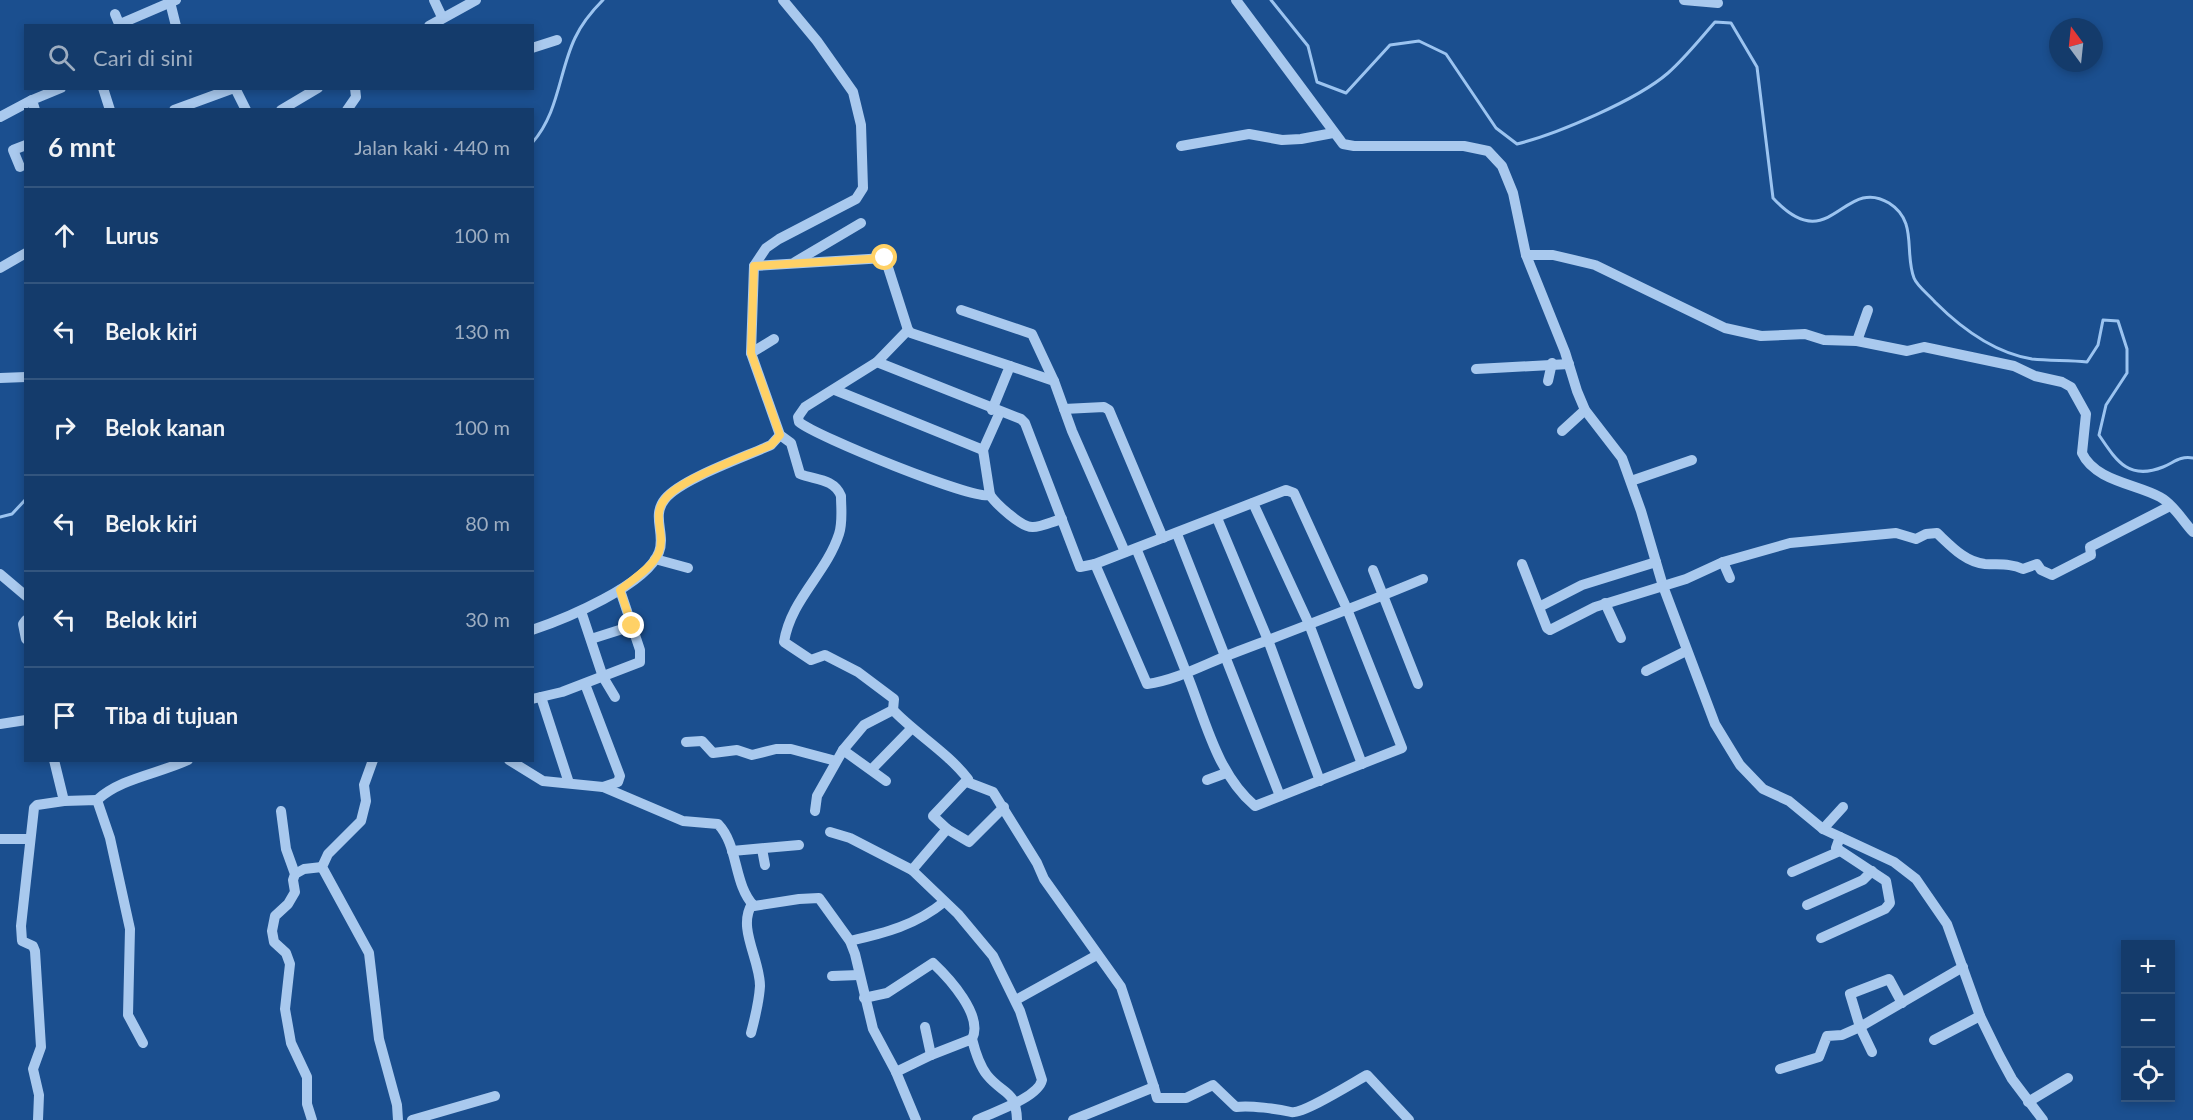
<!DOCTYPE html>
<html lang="id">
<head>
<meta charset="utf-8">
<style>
	body { margin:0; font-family:Lato,sans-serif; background:#1d4271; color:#f1f3f6 }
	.controls { position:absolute; right:18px; bottom:18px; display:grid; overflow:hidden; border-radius:0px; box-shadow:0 3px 9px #0003 }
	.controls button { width:54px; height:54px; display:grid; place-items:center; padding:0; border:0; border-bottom:2px solid #33557e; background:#143b6b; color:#f1f3f6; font:30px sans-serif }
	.compass { position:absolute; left:2049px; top:18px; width:54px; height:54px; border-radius:50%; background:#143b6b; box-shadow:0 3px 9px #0003; rotate:345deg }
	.stop { position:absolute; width:18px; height:18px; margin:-14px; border:4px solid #ffd166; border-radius:50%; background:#fff }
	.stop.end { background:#ffd166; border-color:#fff; box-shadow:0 2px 6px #0008 }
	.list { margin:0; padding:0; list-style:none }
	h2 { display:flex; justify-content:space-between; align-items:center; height:78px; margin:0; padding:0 24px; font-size:26px }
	h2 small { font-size:20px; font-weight:400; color:#9dadc1 }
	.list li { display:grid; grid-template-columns:39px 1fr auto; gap:18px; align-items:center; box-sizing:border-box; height:96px; padding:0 24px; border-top:2px solid #33557e }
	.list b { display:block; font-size:22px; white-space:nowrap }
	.list em { font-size:20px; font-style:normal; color:#9dadc1 }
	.icon { flex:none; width:33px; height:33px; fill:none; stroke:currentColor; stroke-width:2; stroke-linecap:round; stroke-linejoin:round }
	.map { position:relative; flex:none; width:2193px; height:1120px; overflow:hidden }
	.search { position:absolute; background:#143b6b; box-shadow:0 3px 9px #0003; left:24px; top:24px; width:510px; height:66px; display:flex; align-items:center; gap:15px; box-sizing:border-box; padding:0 21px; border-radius:0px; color:#9dadc1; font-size:22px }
	.panel { position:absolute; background:#143b6b; box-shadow:0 3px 9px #0003; left:24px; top:108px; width:510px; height:654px; border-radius:0px }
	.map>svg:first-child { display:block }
</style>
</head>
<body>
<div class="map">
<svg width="2193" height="1120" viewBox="0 0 2193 1120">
	<rect width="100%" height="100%" fill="#1b4f8f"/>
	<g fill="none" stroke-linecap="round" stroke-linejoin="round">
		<g stroke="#9cc4f0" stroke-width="3">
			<path d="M1271 0 1308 46 1317 82 1346 93 1390 45 1419 41 1446 54 1496 128 1517 144C1557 134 1637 100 1668 73 1685 58 1700 39 1715 22L1731 23 1757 67 1773 198C1830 260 1843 175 1889 203 1918 221 1904 252 1914 278 1917 286 1929 295 1935 302 1961 328 1995 353 2032 359 2050 361 2069 360 2087 362L2098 345 2103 320 2118 321 2127 349V373L2106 405 2099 435C2116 460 2128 481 2163 467 2175 462 2179 456 2193 458"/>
			<path d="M532 143C559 113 559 71 575 38 582 23 591 12 603 0"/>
			<path d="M0 517 12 514 26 499"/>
		</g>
		<g stroke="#a9c9ee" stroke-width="10">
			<path d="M434 0 442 17"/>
			<path d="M783 0 817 41 853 92 861 125 863 188 856 199 779 239 766 248 754 266 751 353 780 435 791 443 800 474C814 480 834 478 841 496 841 508 843 522 839 534 826 574 791 599 784 642L811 660 825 655 858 672 894 699 893 710"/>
			<path d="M1236 0 1343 144 1354 146H1464L1488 151 1502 166 1513 193 1526 255 1565 352 1577 391 1585 410 1622 458 1641 511 1663 586 1715 724 1740 765 1763 789 1789 801 1823 829 1894 862 1916 879 1947 924 1980 1016 1999 1055 2012 1079 2043 1120"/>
			<path d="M1684 0 1718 3"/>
			<path d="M170 2 176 26"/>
			<path d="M115 14 120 26"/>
			<path d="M120 24 176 0"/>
			<path d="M429 26 476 0"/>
			<path d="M532 48 557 40"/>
			<path d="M103 88 110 110"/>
			<path d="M235 88 246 110"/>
			<path d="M35 110 32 100 61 88"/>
			<path d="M174 110 234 88"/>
			<path d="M281 110 318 88"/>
			<path d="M347 110 356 97 355 88"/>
			<path d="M0 117 32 100"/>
			<path d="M1181 146 1249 134 1282 140 1301 139 1333 133"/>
			<path d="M20 167 13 150 26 145"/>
			<path d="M1526 255H1553L1595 265 1725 328 1761 336 1805 334 1824 340 1857 341 1907 351 1924 347 2014 366 2035 376 2062 382 2071 387 2086 414 2082 453C2095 481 2137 484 2160 497 2173 504 2183 521 2193 532"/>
			<path d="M795 262 861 223"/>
			<path d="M754 266 885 258 908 330 911 333 1010 366 992 410"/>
			<path d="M0 268 26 253"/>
			<path d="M961 310 1032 334 1054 381"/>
			<path d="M908 330 877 362 805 407 798 417 799 422C815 436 975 501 990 495L983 450 1000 412"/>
			<path d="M1857 341 1868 310"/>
			<path d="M751 353 774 339"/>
			<path d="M877 362 1021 419 1025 423 1080 567 1095 564"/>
			<path d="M1010 366 1054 381 1072 431 1125 552"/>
			<path d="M1476 369 1569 364"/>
			<path d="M0 378 26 377"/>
			<path d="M1548 381 1552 363"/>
			<path d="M835 390 983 450"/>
			<path d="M1064 409 1104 407 1109 410 1163 538"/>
			<path d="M1562 431 1585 410"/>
			<path d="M1631 481 1692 460"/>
			<path d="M990 495C996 504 1022 528 1033 527 1042 527 1053 521 1062 519"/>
			<path d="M1253 503 1309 624 1362 764"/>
			<path d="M1217 518 1268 640 1320 781"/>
			<path d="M1177 534 1280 796"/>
			<path d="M1136 548C1153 589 1170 631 1186 672 1205 718 1216 773 1255 806L1402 748 1347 609 1294 493 1286 490C1223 514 1159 539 1095 564L1147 684C1177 680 1207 663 1234 653 1297 629 1361 605 1423 579"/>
			<path d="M655 559 688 568"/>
			<path d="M1723 562 1730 578"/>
			<path d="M1522 564 1547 628 1550 630 1595 607 1686 579 1723 562 1790 543 1896 533 1916 539 1926 534 1937 533C1951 546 1965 562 1985 564 1999 565 2010 563 2023 569L2037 564 2041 570 2052 575 2091 555 2090 547 2170 506"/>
			<path d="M1373 570 1418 684"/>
			<path d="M0 574 26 596"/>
			<path d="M1605 603 1621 638"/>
			<path d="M1543 605 1582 585 1656 562"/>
			<path d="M581 611 603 677 615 697"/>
			<path d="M26 620 23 624 26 639"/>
			<path d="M532 630C565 619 647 585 659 552 666 534 651 516 665 499 681 479 745 457 771 445L780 435"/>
			<path d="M591 639 632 626"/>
			<path d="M1646 671 1686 651"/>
			<path d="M585 684 620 776 618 782 603 787"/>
			<path d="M541 697 569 783"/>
			<path d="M532 699 562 692 640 662V650L620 590"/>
			<path d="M0 724 26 720"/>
			<path d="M686 742 702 741 713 753 737 750 752 755 776 749H791L836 761"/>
			<path d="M843 750 864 725 893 710C916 734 947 752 968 779L933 816 947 829"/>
			<path d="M373 760 364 785 366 801 361 821 328 854 322 867 369 953 379 1039 397 1105 398 1120"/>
			<path d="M509 760 543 781 603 787 683 821 718 824C739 846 733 884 754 906L799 899 819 898 850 941 855 954 873 1029 896 1072 916 1120"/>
			<path d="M872 769 911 729"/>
			<path d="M1207 780 1226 773"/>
			<path d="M967 782 993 792 1037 863 1044 879 1121 987 1154 1087"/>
			<path d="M97 800C121 778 158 774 188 760"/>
			<path d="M64 801 97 800 110 838 130 929 128 1015 143 1043"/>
			<path d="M281 811 286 849 295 874 293 880 295 892 288 904 275 916 272 931 274 942 286 953 290 964 285 1009 291 1043 307 1077V1104L312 1120"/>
			<path d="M815 811 817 796 843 750 886 781"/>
			<path d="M1823 829 1843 807"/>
			<path d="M830 832 850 838 912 870"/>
			<path d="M0 839H30"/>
			<path d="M762 849 765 865"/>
			<path d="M732 851 799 845"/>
			<path d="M1792 872 1840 851"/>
			<path d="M295 874 304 869 322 867"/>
			<path d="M1807 905 1863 880 1872 871"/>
			<path d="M1821 938 1885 909 1890 903 1886 881 1836 848 1840 837"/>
			<path d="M850 941C885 933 916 925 944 902"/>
			<path d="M832 976 859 975"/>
			<path d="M864 998 887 993 933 963C949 978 984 1016 972 1039"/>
			<path d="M1016 1000 1097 955"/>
			<path d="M925 1027 931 1055"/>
			<path d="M751 1033C755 1018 759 1002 760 986 760 959 737 928 752 904"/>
			<path d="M1934 1040 1980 1016"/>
			<path d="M1872 1052 1860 1027 1850 994 1889 979 1902 1003"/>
			<path d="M1780 1069 1819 1057 1827 1036 1842 1035 1860 1027 1963 967"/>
			<path d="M896 1072 931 1055 972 1039C975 1051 979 1065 987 1075 1003 1095 1016 1089 1017 1120"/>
			<path d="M2028 1102 2068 1078"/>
			<path d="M38 1120 39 1095 33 1069 41 1047 35 951 33 946 22 941 21 926 34 808 37 805 64 801 54 760"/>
			<path d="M412 1120 495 1096"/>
			<path d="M977 1120C993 1112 1038 1098 1042 1080L1020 1011 993 956 958 914 912 870 947 829 969 842 1004 807"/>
			<path d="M1073 1120 1154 1087 1157 1098H1186L1213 1085 1236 1107C1250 1105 1278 1109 1291 1112 1302 1115 1354 1082 1367 1075L1409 1120"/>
		</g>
	</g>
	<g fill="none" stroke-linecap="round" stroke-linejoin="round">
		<path stroke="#ffd166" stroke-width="8" d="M632 626 620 590C632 580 653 567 659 552 666 534 651 516 665 499 680 479 746 456 771 445L780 435 751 353 754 266 885 258"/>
	</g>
</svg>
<div class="controls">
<button>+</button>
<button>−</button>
<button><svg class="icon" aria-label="locate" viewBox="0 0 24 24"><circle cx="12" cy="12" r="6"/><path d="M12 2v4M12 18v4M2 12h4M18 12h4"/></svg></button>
</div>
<svg class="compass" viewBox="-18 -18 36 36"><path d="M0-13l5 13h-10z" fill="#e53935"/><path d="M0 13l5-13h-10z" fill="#9dadc1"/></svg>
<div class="stop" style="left:885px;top:258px"></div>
<div class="stop end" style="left:632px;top:626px"></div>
<div class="search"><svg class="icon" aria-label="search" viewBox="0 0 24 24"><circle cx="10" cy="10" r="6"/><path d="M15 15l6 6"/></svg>Cari di sini</div>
<section class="panel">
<h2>6 mnt<small>Jalan kaki · 440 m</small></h2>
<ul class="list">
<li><svg class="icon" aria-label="ahead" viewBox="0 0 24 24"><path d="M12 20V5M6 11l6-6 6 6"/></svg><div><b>Lurus</b></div><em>100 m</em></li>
<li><svg class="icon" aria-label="left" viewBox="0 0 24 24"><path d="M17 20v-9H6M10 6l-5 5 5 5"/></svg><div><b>Belok kiri</b></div><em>130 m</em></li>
<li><svg class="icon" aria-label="right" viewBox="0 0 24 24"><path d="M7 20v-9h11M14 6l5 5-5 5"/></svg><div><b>Belok kanan</b></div><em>100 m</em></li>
<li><svg class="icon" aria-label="left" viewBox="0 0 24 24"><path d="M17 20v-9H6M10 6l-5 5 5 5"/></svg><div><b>Belok kiri</b></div><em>80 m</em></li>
<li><svg class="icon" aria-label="left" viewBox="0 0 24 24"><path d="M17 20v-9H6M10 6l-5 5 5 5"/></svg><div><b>Belok kiri</b></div><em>30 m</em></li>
<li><svg class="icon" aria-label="arrive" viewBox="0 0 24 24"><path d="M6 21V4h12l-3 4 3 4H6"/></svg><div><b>Tiba di tujuan</b></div></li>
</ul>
</section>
</div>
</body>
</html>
